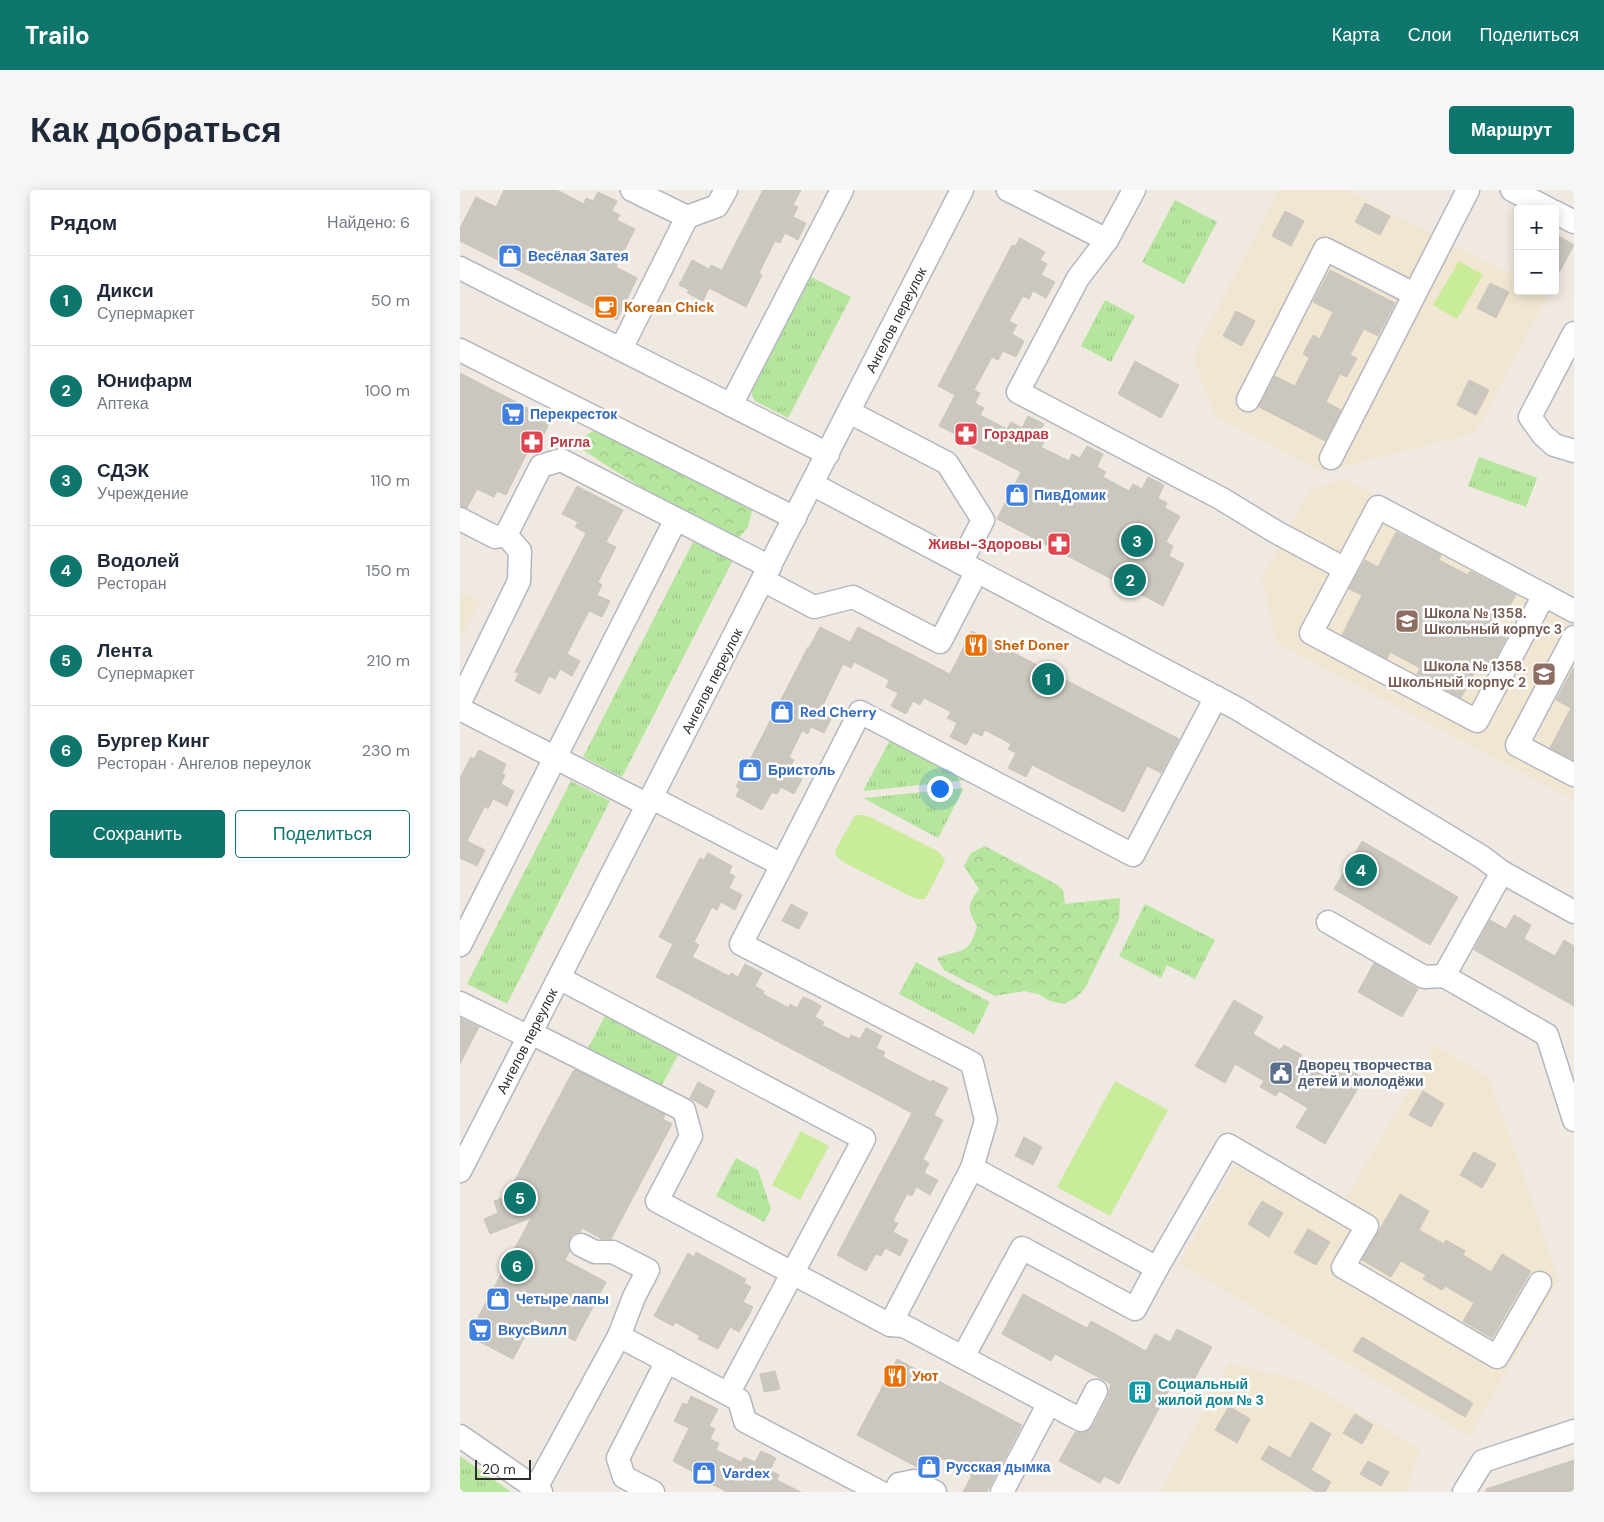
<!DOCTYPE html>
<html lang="ru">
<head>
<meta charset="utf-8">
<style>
	body { margin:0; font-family:"DM Sans",sans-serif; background:#f6f6f7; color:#1f2937 }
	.controls { position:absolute; right:15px; top:15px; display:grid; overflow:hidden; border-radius:5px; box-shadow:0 2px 12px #0003 }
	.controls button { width:45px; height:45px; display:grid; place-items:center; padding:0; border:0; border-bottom:1px solid #e0e1e3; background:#fff; color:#1f2937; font:25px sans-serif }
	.scale { position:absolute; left:15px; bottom:12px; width:56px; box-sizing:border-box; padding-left:5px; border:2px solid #2e2e2e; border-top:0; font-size:14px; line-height:18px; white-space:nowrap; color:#2e2e2e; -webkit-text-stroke:4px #fff; paint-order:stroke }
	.you { position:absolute; left:479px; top:598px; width:18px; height:18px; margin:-12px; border:4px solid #fff; border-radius:50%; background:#1a73e8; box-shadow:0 0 0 8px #1a73e833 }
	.badge { display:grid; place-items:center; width:32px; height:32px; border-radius:50%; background:#0f766e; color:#fff; font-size:16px; font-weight:700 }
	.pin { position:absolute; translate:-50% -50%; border:2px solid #fff; box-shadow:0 1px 5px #0006 }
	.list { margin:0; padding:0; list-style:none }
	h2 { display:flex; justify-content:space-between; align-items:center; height:65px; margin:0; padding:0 20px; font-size:21px }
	h2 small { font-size:16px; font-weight:400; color:#747a83 }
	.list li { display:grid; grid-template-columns:32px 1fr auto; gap:15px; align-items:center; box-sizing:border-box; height:90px; padding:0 20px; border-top:1px solid #e0e1e3 }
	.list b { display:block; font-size:19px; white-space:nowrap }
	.list p { margin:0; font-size:16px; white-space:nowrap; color:#747a83 }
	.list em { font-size:16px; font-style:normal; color:#747a83 }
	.actions { display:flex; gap:10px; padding:15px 20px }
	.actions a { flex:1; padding:11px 0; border:1px solid #0f766e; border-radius:5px; text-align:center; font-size:18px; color:#0f766e }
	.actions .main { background:#0f766e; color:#fff }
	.map { position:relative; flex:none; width:1114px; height:1302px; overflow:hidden; border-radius:5px }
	header { display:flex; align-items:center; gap:30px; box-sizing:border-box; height:70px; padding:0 25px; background:#0f766e; color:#fff }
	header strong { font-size:24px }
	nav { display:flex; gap:28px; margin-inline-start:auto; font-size:18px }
	.intro { display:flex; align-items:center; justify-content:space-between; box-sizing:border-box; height:120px; padding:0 30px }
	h1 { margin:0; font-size:35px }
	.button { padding:12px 22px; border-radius:5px; background:#0f766e; color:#fff; font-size:18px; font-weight:700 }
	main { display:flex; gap:30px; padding:0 30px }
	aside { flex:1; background:#fff; border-radius:5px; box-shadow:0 2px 12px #0003 }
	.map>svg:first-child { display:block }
</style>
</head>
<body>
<header>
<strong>Trailo</strong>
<nav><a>Карта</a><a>Слои</a><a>Поделиться</a></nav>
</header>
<div class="intro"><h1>Как добраться</h1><a class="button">Маршрут</a></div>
<main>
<aside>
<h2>Рядом<small>Найдено: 6</small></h2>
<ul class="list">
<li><span class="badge">1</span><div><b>Дикси</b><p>Супермаркет</p></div><em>50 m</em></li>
<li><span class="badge">2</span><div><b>Юнифарм</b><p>Аптека</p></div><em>100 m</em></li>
<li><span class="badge">3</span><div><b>СДЭК</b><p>Учреждение</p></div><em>110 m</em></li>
<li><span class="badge">4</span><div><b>Водолей</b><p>Ресторан</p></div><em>150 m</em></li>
<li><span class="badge">5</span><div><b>Лента</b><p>Супермаркет</p></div><em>210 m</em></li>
<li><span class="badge">6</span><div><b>Бургер Кинг</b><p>Ресторан · Ангелов переулок</p></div><em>230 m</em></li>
</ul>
<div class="actions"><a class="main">Сохранить</a><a>Поделиться</a></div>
</aside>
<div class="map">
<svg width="1114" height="1302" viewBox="0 0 1114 1302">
	<defs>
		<pattern id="grass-tufts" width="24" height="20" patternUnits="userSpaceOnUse" patternTransform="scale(1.25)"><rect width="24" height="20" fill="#b6e59e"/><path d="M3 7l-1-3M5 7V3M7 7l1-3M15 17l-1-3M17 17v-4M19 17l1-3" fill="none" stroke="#9dc588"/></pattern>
		<pattern id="forest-crowns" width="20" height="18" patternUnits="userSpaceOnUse" patternTransform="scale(1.25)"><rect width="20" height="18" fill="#b6e59e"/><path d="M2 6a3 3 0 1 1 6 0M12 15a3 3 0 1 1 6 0" fill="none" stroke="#9dc588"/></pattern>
	</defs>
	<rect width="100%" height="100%" fill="#efe9e1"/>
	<g fill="#f0e6d1">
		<path d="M819 0H887L1058 88V101H1083L1089 104 1015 243 863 282 754 226 733 166Z"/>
		<path d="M884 289 1114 410V610L816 453 802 388 850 299Z"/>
		<path d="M0 401 20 411 0 450Z"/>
		<path d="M975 855 1029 887 1099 1091 1009 1246 719 1073 774 977 786 972 794 957 885 1010Z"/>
		<path d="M769 1173 844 1191 959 1258 947 1302H700Z"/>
	</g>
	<g fill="url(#grass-tufts)">
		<path d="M715 10 757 32 724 94 682 72Z"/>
		<path d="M351 87 391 107 328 228 295 211 292 206V200Z"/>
		<path d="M645 110 675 126 651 172 621 156Z"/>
		<path d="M1019 267 1077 288 1066 317 1008 296Z"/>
		<path d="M234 350 273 370 162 587 123 567Z"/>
		<path d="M430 550 507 590 403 601Z"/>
		<path d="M111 591 150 611 47 814 7 794Z"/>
		<path d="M504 598 478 648 403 608Z"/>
		<path d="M685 714 755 750 735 789 707 775 701 788 659 766Z"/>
		<path d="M456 772 530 812 514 844 439 804Z"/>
		<path d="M146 824 219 863 200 899 127 860Z"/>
		<path d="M276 968 298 980 311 1019 304 1032 256 1006Z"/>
		<path d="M0 1266 51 1302H0Z"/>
	</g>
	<g fill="url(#forest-crowns)">
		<path d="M138 238 292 320 288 337 279 348C224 322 171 293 122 259L125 246Z"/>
		<path d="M525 656 596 694 603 700 605 714 660 708 659 729 625 798 617 807 604 814 590 811 578 804 564 801 535 806 484 780 477 768C502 758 509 766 517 736 507 719 507 715 519 699L504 676 511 663Z"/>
	</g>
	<g fill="#c9ec9a">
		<path d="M999 71 1023 85 997 129 973 115Z"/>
		<path d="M395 625H404L412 628 479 662 485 670 483 675 465 709H456L448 705 381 671 375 664 376 659Z"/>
		<path d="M655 891 708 920 650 1026 597 997Z"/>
		<path d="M341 941 369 956 340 1010 312 995Z"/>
	</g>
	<g fill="#cbc7bf" stroke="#cbc5ba">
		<path d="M44 0H97L124 14 126 8 133 11 138 2 157 11 152 21 160 25 157 30 175 39 156 77 177 88 157 130 0 51V38L16 7 36 17Z"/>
		<path d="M303 0H341L333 15 338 17 333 27 346 33 338 50 325 43 320 53 315 51 299 83 302 85 286 117 249 98 243 111 227 103 229 100 219 95 232 70 249 79 251 75 262 80Z"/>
		<path d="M905 13 930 26 920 45 895 32Z"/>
		<path d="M825 21 844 31 831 56 812 46Z"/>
		<path d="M1095 44 1114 55 1095 90Z"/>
		<path d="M560 48 585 62 580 70 587 74 581 85 595 92 586 108 573 101 569 109 563 106 549 131 557 135 552 144 564 151 556 167 543 161 538 170 532 167 514 200 520 203 515 213 524 218 520 225 547 239 551 232 562 238 568 226 584 234 577 246 585 250 581 257 609 271 612 264 620 268 627 256 643 264 637 277 646 282 643 287 669 301 673 294 682 299 688 287 704 295 698 308 707 313 705 318 720 326 706 352 713 356 709 366 724 374 703 416 537 329 561 282 495 248 497 245 479 236 495 205 478 196 552 55 555 56Z"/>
		<path d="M870 80 935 113 918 146 904 139 890 165 897 168 887 187 880 184 866 212 881 220 865 251 799 217 815 186 835 196 849 168 843 164 853 145 860 149 873 122 853 112Z"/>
		<path d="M1030 93 1049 102 1036 128 1017 118Z"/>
		<path d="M776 121 795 131 782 156 763 146Z"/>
		<path d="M675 171 719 195 701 228 658 204Z"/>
		<path d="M0 183 91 230 74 264 68 261 46 305 37 301 34 307 17 299 7 318 0 316Z"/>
		<path d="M1009 190 1029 200 1016 225 997 215Z"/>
		<path d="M117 296 163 320 146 352 156 357 138 392 142 395 137 405 150 411 142 427 129 421 112 454 107 464 120 471 112 486 100 479 95 489 89 486 80 504 55 491 59 483 55 482 126 343 115 337 118 332 102 324Z"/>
		<path d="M936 342 981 365 979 370 1008 385 1010 381 1056 405 1049 417 1043 414 1030 439 1046 448 1031 477 1021 471 1001 508 957 484 960 478 930 462 927 469 882 445 902 405 889 399 905 370 918 377Z"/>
		<path d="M360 437 390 452 398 437 490 484 512 441 719 549 701 583 687 576 664 622 572 575 566 587 548 578 556 563 548 559 551 554 525 540 522 546 513 542 506 555 490 547 497 533 487 528 491 522 464 508 460 515 453 511 446 524 431 516 438 503 426 497 429 490 394 472 391 478 383 474 360 521 372 527 364 543 351 537 348 544 342 541 329 567 334 570 328 582 342 589 334 604 321 597 317 604 312 602 302 620 276 606 280 598 276 597 348 457 349 458Z"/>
		<path d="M1114 477V570L1090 558 1111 518 1096 510Z"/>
		<path d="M19 560 46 574 42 584 45 585 41 594 54 601 47 616 33 609 28 619 25 616 7 651 25 660 17 676 0 668V588L11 567 14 569Z"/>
		<path d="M902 651 998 707 970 755 874 699Z"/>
		<path d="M248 663 272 676 269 683 275 686 269 698 282 705 275 720 261 712 257 720 252 717 234 752 239 755 232 767 269 786 271 783 278 787 285 774 302 783 295 796 304 801 303 804 329 818 330 814 337 818 343 807 351 810 361 816 355 827 364 832 362 835 389 849 391 845 400 849 406 838 422 846 416 858 425 862 423 867 471 892 472 890 488 898 474 925 483 930 463 969 469 973 464 983 478 990 470 1005 456 997 452 1006 447 1004 433 1031 438 1033 433 1042 448 1050 440 1066 425 1058 421 1066 416 1064 406 1081 377 1065 452 923 196 787 213 754 199 747 240 668 244 670Z"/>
		<path d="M331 714 348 723 339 739 322 731Z"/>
		<path d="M1054 725 1071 735 1064 749 1095 766 1104 750 1114 756V816L1014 760 1030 730 1046 739Z"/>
		<path d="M914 773 958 799 942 827 898 802Z"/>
		<path d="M774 810 803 827 793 844 820 860 824 855 842 865 838 871 866 887 875 871 904 888 865 954 836 937 848 918 819 901 816 906 800 897 804 891 775 874 765 893 735 876Z"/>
		<path d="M0 828 19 837 0 874Z"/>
		<path d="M116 880 205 925 203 929 212 934 151 1049H142L122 1038 120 1042 113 1044 109 1050 108 1055 110 1061 105 1070 146 1092 115 1151 74 1129 53 1169 8 1146 71 1028 30 1044 24 1029 38 1023 34 1011 46 1007 113 881Z"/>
		<path d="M238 892 255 901 247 918 230 908Z"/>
		<path d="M963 901 984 914 971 937 949 925Z"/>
		<path d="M564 947 582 957 573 975 555 966Z"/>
		<path d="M1014 962 1036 974 1022 998 1000 985Z"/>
		<path d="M940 1004 969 1021 959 1040 984 1054 986 1050 1005 1061 1003 1065 1031 1082 1042 1064 1071 1081 1032 1148 1003 1131 1014 1113 985 1096 982 1100 963 1089 966 1085 941 1071 931 1087 902 1070Z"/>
		<path d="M802 1011 823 1023 809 1047 788 1034Z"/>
		<path d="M848 1039 870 1052 856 1075 834 1063Z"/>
		<path d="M236 1062 286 1089 284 1093 291 1097 283 1112 293 1117 288 1127 279 1142 270 1137 258 1159 238 1149 240 1146 215 1132 213 1136 194 1126 228 1063 234 1067Z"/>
		<path d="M563 1104 627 1138 631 1131 686 1161 695 1144 710 1152 717 1139 752 1157 726 1204 711 1196 659 1294 644 1286 640 1293 599 1271 615 1242 624 1243 633 1236 648 1207 651 1194 595 1164 591 1171 542 1144Z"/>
		<path d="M902 1147 1013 1213 1005 1227 893 1161Z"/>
		<path d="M437 1169 562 1235 527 1302H503L512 1285 479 1267 470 1284 397 1245Z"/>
		<path d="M315 1181 320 1199 304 1202 300 1184Z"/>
		<path d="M231 1206 258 1219 249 1236 255 1239 250 1249 259 1253 256 1260 281 1272 284 1267 295 1272 301 1261 308 1264 316 1268 310 1280 319 1285 317 1290 341 1302H267L232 1284 233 1282 213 1271 229 1238 214 1231 223 1213 227 1215Z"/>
		<path d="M769 1216 790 1229 777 1253 755 1240Z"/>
		<path d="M895 1224 913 1235 902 1254 883 1243Z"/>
		<path d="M851 1232 871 1244 851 1280 871 1292 865 1302H856L801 1269 809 1256 830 1268Z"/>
		<path d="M1114 1270V1302H1026V1299Z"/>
		<path d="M908 1271 929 1282 921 1296 900 1284Z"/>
	</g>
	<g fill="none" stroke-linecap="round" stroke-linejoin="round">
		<g stroke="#b4b7c1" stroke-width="25">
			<g id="minor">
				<path d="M172 0 227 27 257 16 266 0"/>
				<path d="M548 0 647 50"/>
				<path d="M674 0 647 50 618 88 558 202 762 309 816 342 885 379"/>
				<path d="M1052 0 1089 19"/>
				<path d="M1095 22 1114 32"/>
				<path d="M0 78 368 264"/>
				<path d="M1114 143 1070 227 1083 245 1094 255 1114 261"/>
				<path d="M161 159 227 27"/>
				<path d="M0 160 335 328"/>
				<path d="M788 210 865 59 954 104"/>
				<path d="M271 215 382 0"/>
				<path d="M389 222 487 273 523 330 501 373"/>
				<path d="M871 268 1008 0"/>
				<path d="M352 294 778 519 1022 667 1042 682 1114 722"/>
				<path d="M918 317 1084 405 1017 531 851 443Z"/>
				<path d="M0 329 35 347 46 345 81 276 101 270 310 377"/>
				<path d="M303 390 354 417 393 407 480 452 517 381"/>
				<path d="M1084 405 1114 421"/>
				<path d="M1114 447 1057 555 1114 585"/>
				<path d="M0 512 59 391 60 361 46 345"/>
				<path d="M0 519 188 615"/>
				<path d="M192 608 322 675 281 754 512 873 526 930 512 978 430 1135"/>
				<path d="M322 675 400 522 673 665 756 507"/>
				<path d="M1042 682 984 786 1087 845 1114 930"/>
				<path d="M868 732 964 787 984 786"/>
				<path d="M0 755 216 329"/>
				<path d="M99 788 404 949 268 1204 279 1210 285 1231 420 1302"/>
				<path d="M0 813 69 847"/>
				<path d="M71 843 224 920 231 946 197 1011 430 1135 444 1136 589 1213 542 1302"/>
				<path d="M512 978 697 1078"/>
				<path d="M0 981 502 0"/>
				<path d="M121 1055 135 1062H153L188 1080 174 1107 159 1146"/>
				<path d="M503 1167 562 1058 675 1119 697 1078 768 955 907 1036 883 1077 1037 1167 1080 1093"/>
				<path d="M589 1213 621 1230 636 1201"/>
				<path d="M0 1246 81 1302"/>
				<path d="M76 1298 159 1146 268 1204"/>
				<path d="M193 1302 164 1287 158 1268 207 1171"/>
				<path d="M435 1302 439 1294 454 1291 475 1302"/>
				<path d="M1004 1302 1023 1271 1114 1241"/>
			</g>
		</g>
		<use href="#minor" stroke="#fff" stroke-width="22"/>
	</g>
	<defs>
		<g id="shop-square" transform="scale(1.25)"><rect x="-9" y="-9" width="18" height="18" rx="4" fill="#3f7fe0" stroke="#fff"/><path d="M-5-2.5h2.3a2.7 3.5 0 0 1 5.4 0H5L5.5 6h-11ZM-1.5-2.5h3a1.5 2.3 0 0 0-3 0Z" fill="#fff"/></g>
		<g id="cafe-square" transform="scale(1.25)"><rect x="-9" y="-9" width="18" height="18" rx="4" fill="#e8710a" stroke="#fff"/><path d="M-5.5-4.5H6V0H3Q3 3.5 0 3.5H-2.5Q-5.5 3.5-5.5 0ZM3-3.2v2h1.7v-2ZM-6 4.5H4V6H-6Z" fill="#fff"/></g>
		<g id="supermarket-square" transform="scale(1.25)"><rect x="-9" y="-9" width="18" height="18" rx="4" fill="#3f7fe0" stroke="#fff"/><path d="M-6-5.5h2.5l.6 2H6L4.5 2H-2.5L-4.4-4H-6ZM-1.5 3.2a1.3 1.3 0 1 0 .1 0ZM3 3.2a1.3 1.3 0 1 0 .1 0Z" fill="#fff"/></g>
		<g id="pharmacy-square" transform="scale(1.25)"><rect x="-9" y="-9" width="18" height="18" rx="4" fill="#e0444e" stroke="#fff"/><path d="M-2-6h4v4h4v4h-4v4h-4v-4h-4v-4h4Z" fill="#fff"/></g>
		<g id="school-square" transform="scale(1.25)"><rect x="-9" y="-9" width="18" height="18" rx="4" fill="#8d6e63" stroke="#fff"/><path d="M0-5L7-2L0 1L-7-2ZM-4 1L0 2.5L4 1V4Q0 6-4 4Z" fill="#fff"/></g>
		<g id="restaurant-square" transform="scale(1.25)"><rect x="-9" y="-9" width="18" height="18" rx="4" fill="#e8710a" stroke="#fff"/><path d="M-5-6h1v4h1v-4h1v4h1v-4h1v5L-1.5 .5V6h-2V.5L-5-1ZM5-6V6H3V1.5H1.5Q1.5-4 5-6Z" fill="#fff"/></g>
		<g id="civic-square" transform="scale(1.25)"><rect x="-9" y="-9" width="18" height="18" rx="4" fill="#5c6f8a" stroke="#fff"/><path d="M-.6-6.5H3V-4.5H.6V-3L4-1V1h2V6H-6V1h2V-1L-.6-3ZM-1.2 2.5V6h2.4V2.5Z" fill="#fff"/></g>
		<g id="building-square" transform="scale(1.25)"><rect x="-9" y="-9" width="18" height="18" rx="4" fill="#0f9aa8" stroke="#fff"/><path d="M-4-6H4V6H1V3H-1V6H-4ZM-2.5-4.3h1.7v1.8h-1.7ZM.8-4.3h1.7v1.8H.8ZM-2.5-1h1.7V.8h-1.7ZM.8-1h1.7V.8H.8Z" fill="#fff"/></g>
	</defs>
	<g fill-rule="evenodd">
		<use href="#shop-square" x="50" y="66"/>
		<use href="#cafe-square" x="146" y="117"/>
		<use href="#supermarket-square" x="53" y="224"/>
		<use href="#pharmacy-square" x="506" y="244"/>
		<use href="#pharmacy-square" x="72" y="252"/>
		<use href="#shop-square" x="557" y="305"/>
		<use href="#pharmacy-square" x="599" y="354"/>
		<use href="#school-square" x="947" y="431"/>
		<use href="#restaurant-square" x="516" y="455"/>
		<use href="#school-square" x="1084" y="484"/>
		<use href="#shop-square" x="322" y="522"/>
		<use href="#shop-square" x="290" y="580"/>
		<use href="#civic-square" x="821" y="883"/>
		<use href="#shop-square" x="38" y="1109"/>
		<use href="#supermarket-square" x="20" y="1140"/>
		<use href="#restaurant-square" x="435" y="1186"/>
		<use href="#building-square" x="680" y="1202"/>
		<use href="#shop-square" x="469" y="1277"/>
		<use href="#shop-square" x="244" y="1283"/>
	</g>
	<g text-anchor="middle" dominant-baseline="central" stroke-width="5" stroke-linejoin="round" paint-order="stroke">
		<g font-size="14" font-weight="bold" fill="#366cbe" stroke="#fff" text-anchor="start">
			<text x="68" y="66">Весёлая Затея</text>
			<text x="70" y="224">Перекресток</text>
			<text x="574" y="305">ПивДомик</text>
			<text x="340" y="522">Red Cherry</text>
			<text x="308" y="580">Бристоль</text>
			<text x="56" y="1109">Четыре лапы</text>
			<text x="38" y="1140">ВкусВилл</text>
			<text x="486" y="1277">Русская дымка</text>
			<text x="262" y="1283">Vardex</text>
		</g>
		<g font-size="14" font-weight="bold" fill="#c56008" stroke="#fff" text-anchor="start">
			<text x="164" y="117">Korean Chick</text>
			<text x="534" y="455">Shef Doner</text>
			<text x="452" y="1186">Уют</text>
		</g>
		<g font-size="14" fill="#2e2e2e" stroke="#fff">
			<text transform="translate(436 130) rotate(-63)">Ангелов переулок</text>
			<text transform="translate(252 491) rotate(-63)">Ангелов переулок</text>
			<text transform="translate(67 851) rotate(-63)">Ангелов переулок</text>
		</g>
		<g font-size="14" font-weight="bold" fill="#be3a42" stroke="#fff" text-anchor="start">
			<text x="524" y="244">Горздрав</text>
			<text x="90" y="252">Ригла</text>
			<text x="582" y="354" text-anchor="end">Живы-Здоровы</text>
		</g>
		<g font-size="14" font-weight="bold" fill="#785e54" stroke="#fff" text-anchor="start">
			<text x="964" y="423">Школа № 1358.<tspan x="964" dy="16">Школьный корпус 3</tspan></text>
			<text x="1066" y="476" text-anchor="end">Школа № 1358.<tspan x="1066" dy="16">Школьный корпус 2</tspan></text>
		</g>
		<g font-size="14" font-weight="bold" fill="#4e5e75" stroke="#fff" text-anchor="start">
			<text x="838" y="875">Дворец творчества<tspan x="838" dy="16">детей и молодёжи</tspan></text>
		</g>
		<g font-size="14" font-weight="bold" fill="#0d838f" stroke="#fff" text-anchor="start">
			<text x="698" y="1194">Социальный<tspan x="698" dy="16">жилой дом № 3</tspan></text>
		</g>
	</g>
</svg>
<div class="controls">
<button>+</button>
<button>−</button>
</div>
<div class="scale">20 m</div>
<div class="you"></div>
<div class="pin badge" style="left:588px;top:489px">1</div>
<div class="pin badge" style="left:670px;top:390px">2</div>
<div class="pin badge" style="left:677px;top:351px">3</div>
<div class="pin badge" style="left:901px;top:680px">4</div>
<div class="pin badge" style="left:60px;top:1008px">5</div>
<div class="pin badge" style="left:57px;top:1076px">6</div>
</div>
</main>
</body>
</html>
